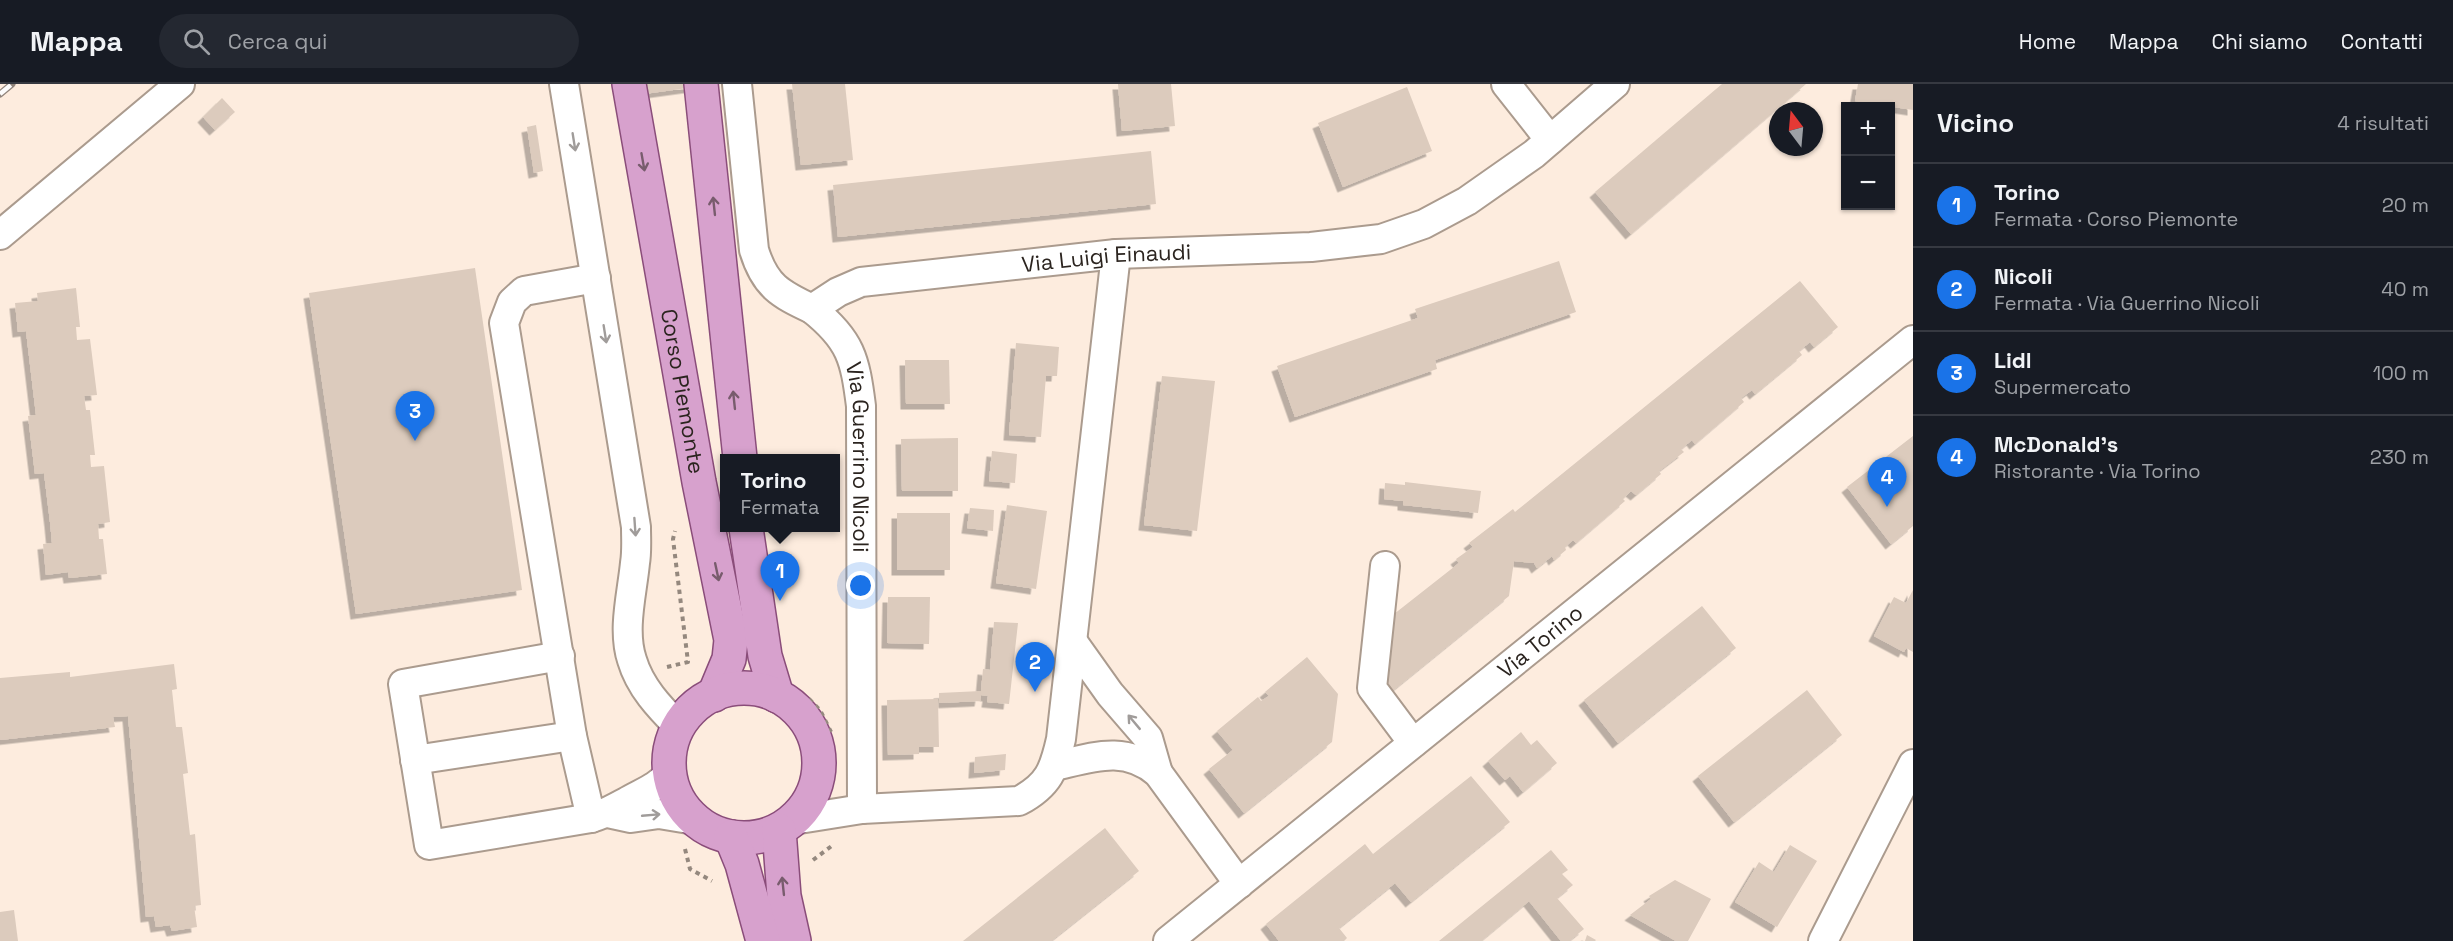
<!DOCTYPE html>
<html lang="it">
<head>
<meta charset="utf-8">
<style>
	body { margin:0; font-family:"Space Grotesk",sans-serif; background:#242831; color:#f1f3f6 }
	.controls { position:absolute; right:18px; top:18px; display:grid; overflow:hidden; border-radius:0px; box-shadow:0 2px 4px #0004 }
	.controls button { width:54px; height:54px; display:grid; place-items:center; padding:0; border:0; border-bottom:2px solid #363941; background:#171b24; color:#f1f3f6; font:30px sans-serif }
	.compass { position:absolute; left:1769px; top:18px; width:54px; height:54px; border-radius:50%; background:#171b24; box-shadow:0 2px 4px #0004; rotate:344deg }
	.you { position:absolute; left:861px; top:502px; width:21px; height:21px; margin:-15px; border:4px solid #fff; border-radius:50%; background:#1a73e8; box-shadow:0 0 0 9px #1a73e833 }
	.badge { display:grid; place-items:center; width:39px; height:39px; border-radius:50%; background:#1a73e8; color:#fff; font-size:20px; font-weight:700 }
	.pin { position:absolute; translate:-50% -50px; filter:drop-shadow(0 2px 3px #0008) }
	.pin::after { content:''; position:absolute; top:32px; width:21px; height:18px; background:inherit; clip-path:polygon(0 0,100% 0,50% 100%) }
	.popup { position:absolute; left:720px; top:370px; width:120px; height:78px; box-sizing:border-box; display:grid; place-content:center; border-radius:0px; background:#171b24; filter:drop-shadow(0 2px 4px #0005); font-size:20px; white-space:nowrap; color:#9ea1a6 }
	.popup b { font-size:22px; color:#f1f3f6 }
	.popup::after { content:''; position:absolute; left:50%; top:100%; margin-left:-12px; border:12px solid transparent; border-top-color:#171b24 }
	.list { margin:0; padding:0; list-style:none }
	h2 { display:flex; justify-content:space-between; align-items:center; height:78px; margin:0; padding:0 24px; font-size:26px }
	h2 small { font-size:20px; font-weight:400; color:#9ea1a6 }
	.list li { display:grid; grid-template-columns:39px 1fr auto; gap:18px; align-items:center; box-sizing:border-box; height:84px; padding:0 24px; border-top:2px solid #363941 }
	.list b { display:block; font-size:22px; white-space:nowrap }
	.list p { margin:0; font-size:20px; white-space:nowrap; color:#9ea1a6 }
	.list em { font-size:20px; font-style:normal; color:#9ea1a6 }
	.icon { flex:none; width:33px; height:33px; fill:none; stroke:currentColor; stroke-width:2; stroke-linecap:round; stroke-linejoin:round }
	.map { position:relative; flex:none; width:1913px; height:857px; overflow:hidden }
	header { display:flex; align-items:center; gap:36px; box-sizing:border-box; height:84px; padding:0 30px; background:#171b24; border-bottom:2px solid #363941 }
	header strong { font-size:28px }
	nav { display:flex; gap:33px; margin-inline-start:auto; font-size:21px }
	.search { width:420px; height:54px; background:#242831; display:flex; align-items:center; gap:15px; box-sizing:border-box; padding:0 21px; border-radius:33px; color:#9ea1a6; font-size:22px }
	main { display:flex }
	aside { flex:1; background:#171b24 }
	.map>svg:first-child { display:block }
</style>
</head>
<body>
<header>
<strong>Mappa</strong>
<div class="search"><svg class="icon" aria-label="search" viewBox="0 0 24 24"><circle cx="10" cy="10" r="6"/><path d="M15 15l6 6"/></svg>Cerca qui</div>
<nav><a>Home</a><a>Mappa</a><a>Chi siamo</a><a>Contatti</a></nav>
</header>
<main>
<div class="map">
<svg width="1913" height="857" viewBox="0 0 1913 857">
	<defs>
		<filter id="shadow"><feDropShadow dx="-5.5" dy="5.5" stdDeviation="0" flood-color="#0004"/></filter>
	</defs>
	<rect width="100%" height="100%" fill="#fdecde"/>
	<g fill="#dccbbd" filter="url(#shadow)">
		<path d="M642 0H694L695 3 644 10Z"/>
		<path d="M792 0H845L853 76 801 81Z"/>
		<path d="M1118 0H1171L1175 42 1122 47Z"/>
		<path d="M1722 0H1806L1631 150 1595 108Z"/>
		<path d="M1858 0H1913V26L1855 17Z"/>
		<path d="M1407 3 1432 67 1343 103 1318 39Z"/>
		<path d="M222 14 235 28 215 46 203 33Z"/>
		<path d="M536 41 543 87 534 89 527 43Z"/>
		<path d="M1151 67 1156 120 838 153 833 101Z"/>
		<path d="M1559 177 1576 228 1435 276 1437 285 1295 333 1277 282 1418 234 1415 225Z"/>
		<path d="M475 184 522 506 356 530 309 209Z"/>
		<path d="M1800 197 1838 243 1814 263 1810 258 1799 267 1802 271 1755 310 1752 306 1741 314 1744 318 1695 360 1692 356 1681 365 1684 368 1659 387 1661 390 1636 411 1631 407 1623 415 1625 417 1576 459 1573 456 1565 463 1566 466 1554 476 1552 472 1537 484 1534 479 1514 477 1509 512 1391 608 1381 595 1389 534 1459 479 1456 475 1473 463 1469 459 1513 425 1515 428Z"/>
		<path d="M76 204 80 243H76L77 256 90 255 97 311 84 312 86 326H90L95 371H90L91 383 104 382 110 438 98 440 99 455H103L107 490 69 494 68 488 46 491 43 460 52 459 50 438 44 389 35 390 28 332 36 331 26 247 18 248 15 219 38 217 37 209Z"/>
		<path d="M1016 259 1059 263 1057 292H1046L1041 353 1009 351Z"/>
		<path d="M905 276H949L950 320H906Z"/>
		<path d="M1162 292 1215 297 1197 447 1144 441Z"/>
		<path d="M1913 352V442L1891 460 1847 403Z"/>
		<path d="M958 354V407H902L901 355Z"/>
		<path d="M992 367 1017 370 1015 399 989 397Z"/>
		<path d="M1405 398 1481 407 1478 429 1403 421V417L1384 415 1385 399 1405 401Z"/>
		<path d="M1007 421 1047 427 1036 505 996 499Z"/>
		<path d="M970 424 994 426 993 447 967 444Z"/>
		<rect x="897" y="429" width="53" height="57"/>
		<path d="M1913 506V568L1906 564 1904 568 1874 552 1894 513 1906 519Z"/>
		<path d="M888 513H930L929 560 887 559Z"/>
		<path d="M1702 522 1736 564 1618 659 1584 616Z"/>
		<path d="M994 538 1018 539 1009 620 987 618 988 612 981 611 980 617 939 619V609L981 607 983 585 990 586Z"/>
		<path d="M1307 573 1338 610 1332 658 1244 729 1209 685 1233 666 1217 647 1258 613 1261 617 1269 612 1265 608Z"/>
		<path d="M174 580 177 605 172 606 176 643H182L188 689 183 690 190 751 195 750 201 821 194 822 197 843 172 847 170 841 156 843 154 832 146 833 128 632 113 633 115 643 0 656V594L70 588V593Z"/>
		<path d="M1807 606 1842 651 1734 738 1698 692Z"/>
		<path d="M938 615 939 663H919V670L888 671 887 616Z"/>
		<path d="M1521 648 1531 661 1537 656 1557 679 1523 708 1510 692 1505 696 1488 677Z"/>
		<path d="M1006 670 1005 686 974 689 975 673Z"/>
		<path d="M1471 692 1510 738 1411 818 1395 799 1339 844 1347 854 1344 857H1279L1266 840 1365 760 1373 770Z"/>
		<path d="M1105 744 1139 787 1051 857H963Z"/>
		<path d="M1790 761 1817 777 1777 843 1735 818 1759 778 1774 788Z"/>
		<path d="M1551 766 1568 786 1562 790 1573 801 1557 814 1584 845 1569 857H1561L1529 817 1481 857H1439Z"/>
		<path d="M1675 796 1711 815 1688 857H1676L1630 831 1651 815 1649 812Z"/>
		<path d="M14 826 18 857H0V828Z"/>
		<path d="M1587 851 1596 856 1595 857H1585Z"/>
	</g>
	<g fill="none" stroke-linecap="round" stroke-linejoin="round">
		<g stroke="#ab9b8e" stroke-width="32">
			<g id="minor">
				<path d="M564 0 636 443C636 455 637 467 635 479 632 510 622 546 632 576 640 603 659 623 679 643"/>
				<path id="s1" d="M737 0 754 166C765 202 780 210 812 225L838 208 861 198 1116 170 1311 163 1381 155 1424 140 1467 117 1534 70 1615 0"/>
				<path d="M1506 0 1550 56"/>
				<path d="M0 151 180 0"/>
				<path d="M596 194 524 207 512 218 504 239 572 652 591 734C605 730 614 724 626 718 643 708 657 704 670 689"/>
				<path id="s2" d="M812 225C851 256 855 275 861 322L862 725"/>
				<path d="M1385 482 1372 604 1413 659"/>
				<path d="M1073 558 1110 610 1148 654 1158 689"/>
				<path d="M560 572 403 600 429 761 591 734"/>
				<path d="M415 676 572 652"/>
				<path d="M1055 682C1094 673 1125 661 1158 689L1239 800"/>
				<path d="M608 729 631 734 659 730 695 736"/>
				<path d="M793 736 862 725 1019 717C1049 701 1054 686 1061 655L1116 170"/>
				<path id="s3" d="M1168 857 1913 256"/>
				<path d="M1823 857 1913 680"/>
			</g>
		</g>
		<g stroke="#8a4d7a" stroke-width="36">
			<g id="major">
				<path id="s4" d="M629 0 699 398 731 556 729 575 714 611"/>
				<path d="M701 0 740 374"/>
				<path d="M746 444 765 572 777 612"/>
				<circle cx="744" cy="679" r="75"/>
				<path d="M779 746 784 812 794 857"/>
				<path d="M731 753 742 780 763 857"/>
			</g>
		</g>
		<g stroke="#94887e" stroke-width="4" stroke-dasharray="4.5 4.5" stroke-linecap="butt">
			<path d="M667 583 688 578 673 455 675 447"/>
			<path d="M809 615 820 626 831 648"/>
			<path d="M685 765 690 785 712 797"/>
			<path d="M813 776 833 761"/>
		</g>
		<use href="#minor" stroke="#fff" stroke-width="28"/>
		<use href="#major" stroke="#d7a1cd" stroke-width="33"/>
		<g stroke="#90847b" stroke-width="7">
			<path id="rail" d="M0 10 12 0"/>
		</g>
		<use href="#rail" stroke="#fcfcfc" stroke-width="4.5" stroke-dasharray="14" stroke-linecap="butt"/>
	</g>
	<defs><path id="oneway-shaft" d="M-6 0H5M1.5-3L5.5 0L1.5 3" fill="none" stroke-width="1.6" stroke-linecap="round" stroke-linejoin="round" transform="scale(1.5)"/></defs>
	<g stroke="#a09c9a">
		<use href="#oneway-shaft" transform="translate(574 58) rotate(81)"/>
		<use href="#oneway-shaft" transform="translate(605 250) rotate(81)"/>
		<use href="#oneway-shaft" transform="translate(635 443) rotate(86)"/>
		<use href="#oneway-shaft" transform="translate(1134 638) rotate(-130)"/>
		<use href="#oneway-shaft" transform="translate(651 731) rotate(-5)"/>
	</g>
	<g stroke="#785c6d">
		<use href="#oneway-shaft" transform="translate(643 78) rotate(80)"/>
		<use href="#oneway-shaft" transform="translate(714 122) rotate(-96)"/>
		<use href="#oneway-shaft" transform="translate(734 316) rotate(-96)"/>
		<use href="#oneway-shaft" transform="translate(717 488) rotate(78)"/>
		<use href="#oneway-shaft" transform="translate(783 802) rotate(-96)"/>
	</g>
	<g text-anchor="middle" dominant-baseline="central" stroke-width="6" stroke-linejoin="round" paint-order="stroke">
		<g font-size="22" fill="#2b241f" stroke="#fcfcfc">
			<text stroke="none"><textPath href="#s1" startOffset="556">Via Luigi Einaudi</textPath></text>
			<text stroke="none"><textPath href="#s4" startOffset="312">Corso Piemonte</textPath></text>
			<text stroke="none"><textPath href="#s2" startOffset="164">Via Guerrino Nicoli</textPath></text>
			<text stroke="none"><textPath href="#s3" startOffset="478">Via Torino</textPath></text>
		</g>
	</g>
</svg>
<div class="controls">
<button>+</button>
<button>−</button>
</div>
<svg class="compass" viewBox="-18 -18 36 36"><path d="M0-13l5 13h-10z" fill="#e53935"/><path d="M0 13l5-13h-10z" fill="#9ea1a6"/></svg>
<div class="you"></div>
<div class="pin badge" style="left:780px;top:517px">1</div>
<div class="popup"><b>Torino</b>Fermata</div>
<div class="pin badge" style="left:1035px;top:608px">2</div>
<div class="pin badge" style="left:415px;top:357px">3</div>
<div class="pin badge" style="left:1887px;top:423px">4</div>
</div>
<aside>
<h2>Vicino<small>4 risultati</small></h2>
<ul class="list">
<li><span class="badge">1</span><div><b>Torino</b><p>Fermata · Corso Piemonte</p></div><em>20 m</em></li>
<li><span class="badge">2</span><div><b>Nicoli</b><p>Fermata · Via Guerrino Nicoli</p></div><em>40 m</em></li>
<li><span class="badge">3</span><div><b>Lidl</b><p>Supermercato</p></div><em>100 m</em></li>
<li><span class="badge">4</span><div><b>McDonald's</b><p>Ristorante · Via Torino</p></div><em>230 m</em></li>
</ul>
</aside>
</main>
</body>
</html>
